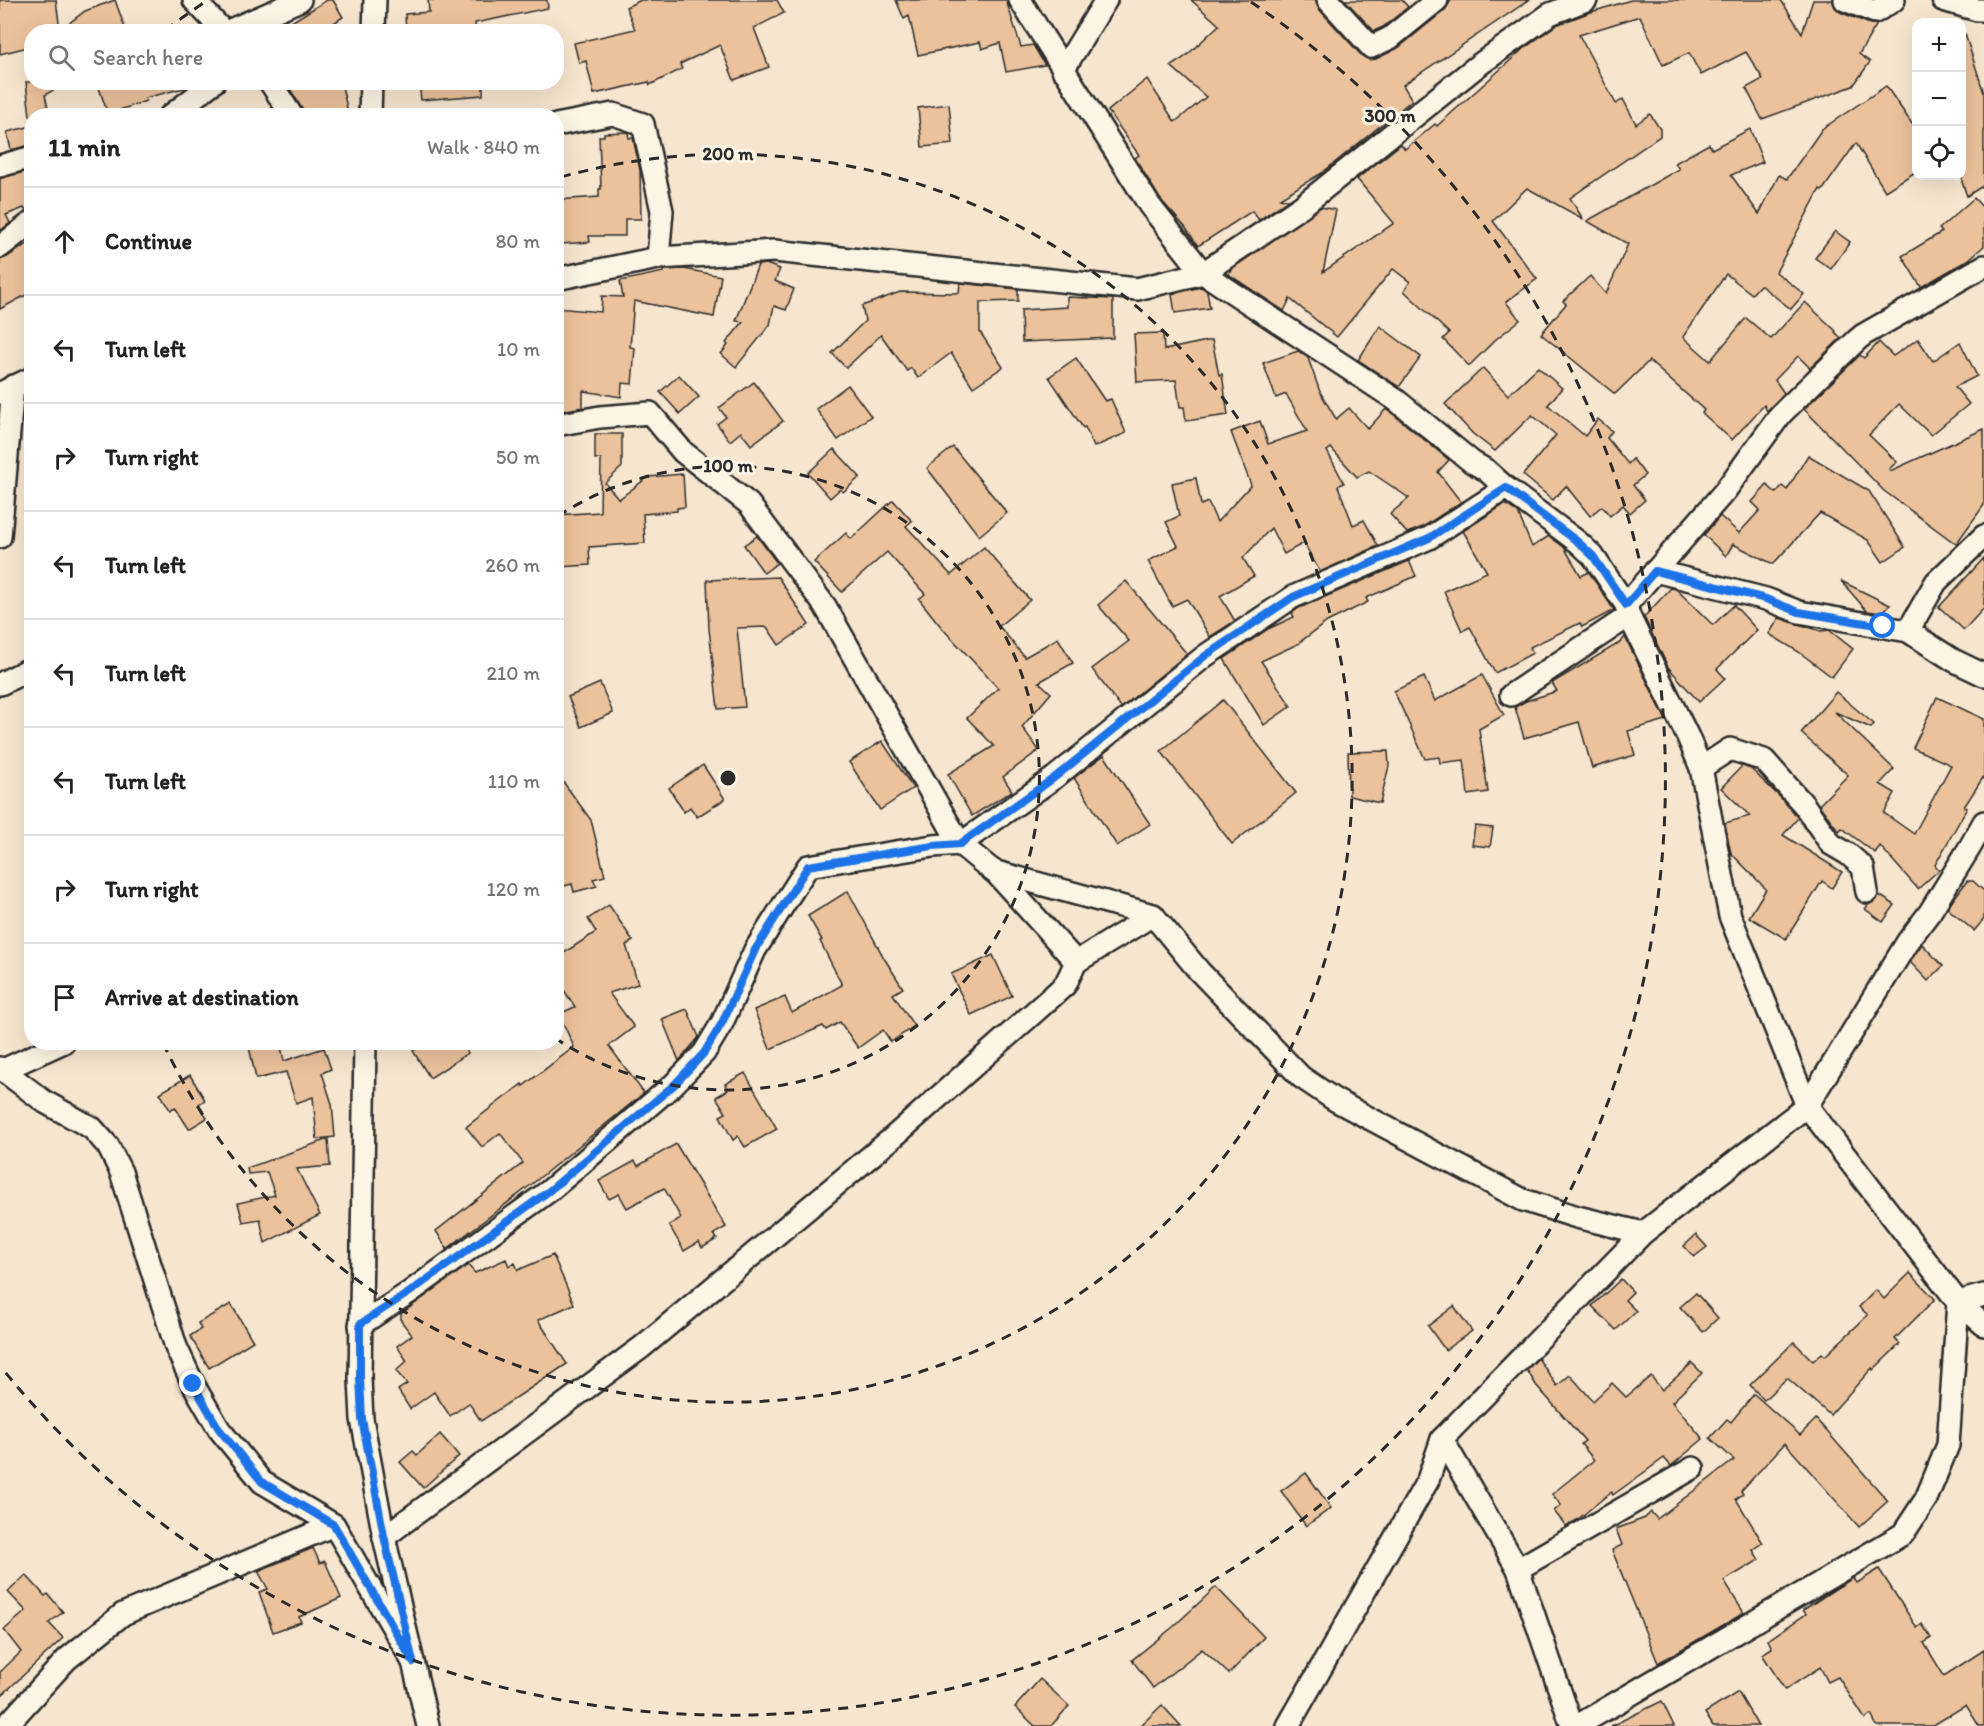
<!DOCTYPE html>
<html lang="en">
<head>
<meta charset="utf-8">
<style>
	body { margin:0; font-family:Itim,sans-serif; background:#f2f2f2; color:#222 }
	.controls { position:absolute; right:18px; top:18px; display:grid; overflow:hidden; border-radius:12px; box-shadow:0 6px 24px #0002 }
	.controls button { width:54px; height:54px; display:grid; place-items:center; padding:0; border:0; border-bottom:2px solid #e0e0e0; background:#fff; color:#222; font:30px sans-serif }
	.stop { position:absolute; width:18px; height:18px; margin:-14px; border:4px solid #1a73e8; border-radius:50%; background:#fff }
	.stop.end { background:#1a73e8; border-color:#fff; box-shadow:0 2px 6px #0008 }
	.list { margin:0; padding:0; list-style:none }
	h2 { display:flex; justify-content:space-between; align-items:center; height:78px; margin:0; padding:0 24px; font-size:26px }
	h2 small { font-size:20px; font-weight:400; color:#767676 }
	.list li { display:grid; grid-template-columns:39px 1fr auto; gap:18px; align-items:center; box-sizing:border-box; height:108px; padding:0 24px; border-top:2px solid #e0e0e0 }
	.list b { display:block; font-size:22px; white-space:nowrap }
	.list em { font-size:20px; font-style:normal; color:#767676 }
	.icon { flex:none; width:33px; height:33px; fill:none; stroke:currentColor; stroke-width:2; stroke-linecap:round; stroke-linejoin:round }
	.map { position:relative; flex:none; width:1984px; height:1726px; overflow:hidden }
	.search { position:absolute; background:#fff; box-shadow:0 6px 24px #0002; left:24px; top:24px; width:540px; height:66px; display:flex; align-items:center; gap:15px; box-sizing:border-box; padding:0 21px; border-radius:24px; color:#767676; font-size:22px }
	.panel { position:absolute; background:#fff; box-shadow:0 6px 24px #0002; left:24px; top:108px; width:540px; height:942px; border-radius:24px }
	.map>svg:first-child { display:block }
</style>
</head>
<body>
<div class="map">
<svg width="1984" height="1726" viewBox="0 0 1984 1726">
	<rect width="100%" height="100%" fill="#f7e6cf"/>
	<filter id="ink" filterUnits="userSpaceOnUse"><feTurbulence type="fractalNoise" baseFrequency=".0167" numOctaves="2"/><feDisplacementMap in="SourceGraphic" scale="12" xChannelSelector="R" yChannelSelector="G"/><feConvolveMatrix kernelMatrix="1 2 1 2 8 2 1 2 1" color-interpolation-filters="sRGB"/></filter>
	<g filter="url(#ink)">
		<g fill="#ebc29b" stroke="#2b2b2b" stroke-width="1.5">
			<path d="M0 0H56L60 30 85 11 115 0 125 28 114 32H32V46L0 54Z"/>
			<path d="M327 0H333L343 17 320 32H275Z"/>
			<path d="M428 0H547L548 8 475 23 476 32H406L405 14 429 12Z"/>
			<path d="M641 0H777L784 13 754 28 769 67 734 80 720 45 680 64 682 69 650 85 649 82 594 94 586 61 579 63 574 43 635 29 626 7Z"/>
			<path d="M896 0H1006L1021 47 1033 45 1045 65 1006 72 1000 43 982 49 980 42 918 55 909 16 904 19Z"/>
			<path d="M1191 0H1316L1319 9 1362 56 1369 60 1376 59 1398 48 1445 10 1451 0H1529L1403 85 1412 100 1322 173 1280 198 1288 200 1259 220 1252 211 1198 246 1185 227 1160 199 1135 158 1139 155 1108 111 1147 79 1175 122 1206 97 1171 66 1185 57 1219 25Z"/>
			<path d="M1345 0H1402L1408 7 1383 27 1374 31Z"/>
			<path d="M1631 0H1781L1802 33 1813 0H1833L1835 7 1840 12 1870 24H1877L1859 54 1870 62 1853 86 1762 119 1746 88 1763 79 1746 52 1701 75 1689 53 1663 65 1640 16 1579 35 1616 104 1623 99 1636 124 1650 114 1660 129V136L1570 198 1583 219 1527 188 1493 221 1537 279 1506 302 1520 320 1495 340 1469 366 1443 339 1449 333 1404 291 1410 282 1393 269 1337 337 1290 299 1284 311 1228 274 1233 268 1321 207 1336 210 1323 272 1394 223 1357 179 1401 144 1405 149 1435 124 1437 126 1522 50 1556 25 1588 13Z"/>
			<path d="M1962 34H1965L1984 93V185L1967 196 1962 182Z"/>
			<path d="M26 82H66L45 95 50 116H30Z"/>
			<path d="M97 82H183L184 88 145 98 146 101 108 114Z"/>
			<path d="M286 82H341L348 112 333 116H306Z"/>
			<path d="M419 82H483V95L421 100Z"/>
			<path d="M1886 86 1917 131V171L1885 191 1856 143 1822 191 1820 189 1776 272 1804 294 1791 309 1760 285 1752 294 1726 274 1683 337 1710 361 1746 318 1771 339 1805 302 1836 331 1835 332 1841 338 1810 368 1798 356 1775 380 1784 393 1767 411 1764 405 1732 440 1702 413 1704 410 1649 361 1615 394 1541 334 1566 304 1563 301 1590 276 1606 294 1628 244 1587 221 1679 169 1675 163 1709 144 1712 149 1750 129 1763 162 1731 175 1759 214 1779 175 1787 179 1822 129Z"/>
			<path d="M949 104 953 144 922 147 918 108Z"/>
			<path d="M32 126V145L11 150 7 132Z"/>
			<path d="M626 132 628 133 629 138H633L640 170 641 219H625V236H589L590 242 560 244 557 200 599 197V189H601L599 136H604V133Z"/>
			<path d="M32 170V209L25 210 24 208 6 215 10 223 0 231V178Z"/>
			<path d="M1974 198 1984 209V246L1968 260 1921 287 1902 256 1942 232 1939 229Z"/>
			<path d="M1835 231 1850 242 1831 269 1815 258Z"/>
			<path d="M32 241V292L0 309V259L7 257Z"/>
			<path d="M766 264 780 269 775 281 794 289 786 310 774 306 770 325 736 367 721 354 728 345 726 343 743 322 736 321 758 265Z"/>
			<path d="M684 269 721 276 714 317 634 301 630 347 635 348 632 384 622 383 621 397 583 391V407L556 412V308L601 312 602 296 623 297 620 281 664 272V270Z"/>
			<path d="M960 283 1018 289V301L980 302V332L1003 367 973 387 951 353 918 378 911 368 907 371 881 335 846 368 832 353 865 321 862 306 900 292 959 293Z"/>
			<path d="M1201 287 1207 291 1210 308 1175 313 1172 294Z"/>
			<path d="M1067 297 1113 299V338L1022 342 1021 310 1067 307Z"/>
			<path d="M1380 326 1421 357 1399 387 1358 360Z"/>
			<path d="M1163 333 1164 350 1212 340 1219 375 1222 374 1228 415 1186 421 1184 407H1180L1176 380 1137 382 1134 334Z"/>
			<path d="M1918 339 1933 361 1960 342 1977 376 1955 387 1969 404 1931 435 1899 404 1869 435 1897 462 1889 469 1890 471 1984 429V505L1956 544 1884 491 1804 409 1860 355 1864 358 1879 342 1893 356Z"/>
			<path d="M1298 351 1308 358 1320 392 1336 419 1349 408 1368 429 1386 409 1388 410 1449 460 1438 472 1461 502 1423 527 1407 533 1390 514 1409 498 1369 471 1357 477 1331 448 1327 451 1344 483 1338 486 1353 525 1364 520 1378 546 1320 572 1304 543 1284 554 1271 528 1243 558 1254 576 1220 596 1235 621 1210 637 1187 599 1172 606 1148 561 1178 546 1166 522 1179 516 1172 483 1196 478 1201 505 1208 502 1217 522 1251 485 1231 432 1260 421 1268 444 1307 431 1286 394 1276 398 1263 363Z"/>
			<path d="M1076 358 1105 401 1111 399 1126 433 1094 447 1085 427 1083 428 1049 377Z"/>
			<path d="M1538 367 1562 388 1548 405 1585 436 1598 419 1612 431 1607 438 1628 464 1633 459 1645 475 1633 485 1645 500 1630 513 1623 505 1610 516 1602 506 1590 516 1566 486 1553 500 1523 475 1556 435 1532 415 1495 451 1473 434 1445 404 1483 368 1508 395Z"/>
			<path d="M679 375 699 397 680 414 660 392Z"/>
			<path d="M754 382 783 421 751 445 741 432 730 441 717 424 726 417 719 408Z"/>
			<path d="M848 385 871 416 838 440 816 409Z"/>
			<path d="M595 434H622V467L605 483 619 499 648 477 683 474 685 507 677 508V511L643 514 645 543 589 547 590 565 558 567 556 515 600 512 601 459H595Z"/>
			<path d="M953 447 1007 513 979 536 927 468Z"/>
			<path d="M834 449 860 477 843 492 840 489 830 498 808 473Z"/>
			<path d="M1808 455 1869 491 1905 547 1883 562 1868 540 1820 513 1773 564 1733 544 1726 556 1704 535 1720 516 1739 533 1760 510 1752 502 1767 485 1776 493 1782 486 1787 490Z"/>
			<path d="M893 500 912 521 906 526 951 575 984 547 1030 600 999 626 1022 654 1025 657 1058 638 1073 663 1039 682 1051 693 1022 727 1039 750 1003 777 1012 791 972 816 948 774 994 746 967 718 998 688 942 628 919 599 925 594 887 552 842 592 814 562 846 533 851 539Z"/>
			<path d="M1505 504 1518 513 1532 547 1549 536 1564 547 1581 576 1589 572 1614 610 1582 627 1580 623 1530 647 1533 653 1495 673 1470 627 1462 631 1444 591 1487 572 1463 531Z"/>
			<path d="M757 536 777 563 764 573 744 545Z"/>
			<path d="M1984 558V608L1964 630 1939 607Z"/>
			<path d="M1409 561 1416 576 1366 598 1368 602 1327 622 1300 642V643L1261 661 1291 706 1264 725 1224 659 1268 629 1294 617 1292 613 1299 608Z"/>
			<path d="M778 577 809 625 779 645 767 627 737 628 745 707 718 709 709 629 707 580Z"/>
			<path d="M1126 581 1187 654 1121 708 1092 669 1129 641 1098 605Z"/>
			<path d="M1841 581 1890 605 1881 613 1867 611Z"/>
			<path d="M1671 588 1676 589 1713 625 1734 605 1757 630 1717 669 1725 678 1699 702 1668 667 1644 617Z"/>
			<path d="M1779 618 1821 631 1829 630 1853 649 1832 677 1799 652 1769 634Z"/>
			<path d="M1625 637 1666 720 1628 731 1635 755 1592 768 1579 722 1524 738 1515 707 1526 701 1557 691 1552 683 1621 642Z"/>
			<path d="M1482 675 1504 715 1479 729 1488 792 1468 795 1464 760 1440 763 1439 757 1425 759 1394 691 1424 677 1435 701Z"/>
			<path d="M600 683 613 713 581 727 568 697Z"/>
			<path d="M1836 692 1874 724 1871 728 1835 712 1894 769 1880 784 1895 793 1884 813 1914 834 1951 765 1913 748 1937 697 1984 719V776L1964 807 1967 808 1935 865 1939 870 1918 889 1880 846 1875 853 1842 828 1839 831 1819 805 1848 775 1801 733Z"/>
			<path d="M1223 700 1296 793 1232 844 1161 751Z"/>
			<path d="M882 741 913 788 880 810 849 762Z"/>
			<path d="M1388 751 1389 766 1380 803 1349 796 1348 752Z"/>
			<path d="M1104 755 1150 824 1117 846 1074 778Z"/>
			<path d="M703 765 725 799 697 817 690 807 684 812 669 788Z"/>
			<path d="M1742 766 1751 769 1781 798 1798 818 1783 835 1842 872 1832 888 1822 881 1786 939 1749 917 1766 889 1731 853 1730 849 1725 823 1750 816 1721 788Z"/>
			<path d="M556 772 591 820 605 876 593 879 597 886 574 892 572 884 556 888Z"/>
			<path d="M1475 826 1493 828 1490 847 1472 845Z"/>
			<path d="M1967 881H1973L1984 891V919L1974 931 1947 908Z"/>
			<path d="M848 891 884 958 903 988 893 994 914 1026 891 1042 883 1030 858 1048 840 1022 826 1030 823 1026 770 1049 754 1010 785 997 792 1013 842 985 820 941 822 940 808 916Z"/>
			<path d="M1879 895 1895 905 1883 922 1865 909 1868 905 1875 901Z"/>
			<path d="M609 905 633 941 626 945 638 984 609 993 634 1027 609 1046 644 1093 532 1184 447 1249 436 1231 523 1163 500 1133 482 1147 466 1127 522 1084 523 1086 574 1047 559 1014 575 1007 556 978V958L596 932 588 919Z"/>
			<path d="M1922 944 1943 966 1928 981 1910 962Z"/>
			<path d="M993 955 1012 996 971 1015 951 974Z"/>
			<path d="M687 1009 699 1037 679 1061 662 1019Z"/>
			<path d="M248 1042H280L284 1061 324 1048 331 1069 322 1073 332 1104 335 1137 317 1139 313 1097 296 1103 286 1072 256 1079Z"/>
			<path d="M426 1042H461L468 1053 430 1078 413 1051Z"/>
			<path d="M745 1073 777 1129 745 1147 738 1136 733 1140 720 1116 726 1113 716 1097 728 1090 725 1084Z"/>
			<path d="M190 1075 205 1100 199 1104 207 1118 189 1129 175 1107 170 1110 160 1093Z"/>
			<path d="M328 1139 330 1166 297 1169 320 1215 265 1243 260 1219 243 1222 238 1203 275 1195 267 1172 248 1174 247 1168Z"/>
			<path d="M676 1144 726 1227 714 1234 717 1239 702 1248 699 1242 684 1251 669 1225 681 1218 664 1188 627 1208 619 1194 609 1199 599 1181 635 1161 638 1166Z"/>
			<path d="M1696 1235 1707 1247 1694 1257 1684 1246Z"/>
			<path d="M553 1255 574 1304 538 1320 567 1364 481 1421 469 1403 450 1416 434 1392 410 1409 398 1390 407 1384 396 1371 407 1361 397 1346 412 1335 401 1321V1314L468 1265 475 1273 506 1259 509 1266 515 1263 518 1270Z"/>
			<path d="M1910 1273 1935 1299 1895 1339 1900 1344 1873 1370 1872 1368 1830 1415 1787 1378 1764 1400 1750 1385 1794 1342 1813 1361 1822 1353 1825 1356 1868 1315 1859 1307 1876 1290 1884 1299Z"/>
			<path d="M1621 1279 1633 1292 1625 1300 1636 1311 1616 1330 1592 1306Z"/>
			<path d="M1696 1293 1718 1318 1703 1332 1680 1307Z"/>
			<path d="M231 1304 253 1341 209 1368 190 1336 201 1329 198 1323Z"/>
			<path d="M1454 1306 1472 1331 1445 1350 1428 1326Z"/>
			<path d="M1538 1358 1557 1386 1570 1375 1593 1401 1612 1383 1626 1397 1651 1376 1662 1390 1692 1363 1702 1373 1672 1402 1703 1439 1671 1466 1664 1458 1613 1495 1611 1492 1577 1520 1566 1526 1554 1511 1561 1505 1552 1494 1594 1460 1581 1444 1585 1441 1536 1385 1527 1370Z"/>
			<path d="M1754 1394 1800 1435 1816 1419 1888 1501 1859 1527 1785 1443 1741 1491 1743 1494 1736 1499 1763 1543 1753 1550 1759 1560 1724 1581 1744 1613 1658 1663 1612 1550 1622 1545 1616 1529 1645 1518 1651 1512 1657 1519 1734 1460 1710 1438 1727 1419 1731 1422Z"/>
			<path d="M440 1434 459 1456 423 1488 400 1462 413 1451 417 1455Z"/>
			<path d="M1306 1473 1331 1508 1306 1526 1281 1491Z"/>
			<path d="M313 1548 320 1563 325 1561 341 1598 299 1617 301 1622 273 1632 259 1592 268 1589 258 1571Z"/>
			<path d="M1879 1569 1917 1628 1922 1624 1931 1638 1924 1643 1944 1676 1984 1650V1726H1979L1966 1705 1932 1726H1877L1871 1715 1865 1719 1838 1677 1828 1682 1820 1667 1785 1690 1762 1654 1772 1648 1768 1640 1806 1614 1803 1610 1835 1589 1853 1578 1857 1583Z"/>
			<path d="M26 1575 45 1596 48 1594 63 1612 49 1623 63 1638 0 1697V1672L21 1652 4 1630 26 1611 8 1592Z"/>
			<path d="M1216 1587 1264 1637 1229 1674 1202 1649 1153 1688 1132 1660 1173 1627Z"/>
			<path d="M1040 1679 1069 1706 1051 1726H1035L1015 1707Z"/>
			<path d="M1738 1692 1758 1726H1713L1705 1713Z"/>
			<path d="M1662 1701 1674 1726H1611Z"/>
			<path d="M1162 1705 1181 1726H1140Z"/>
		</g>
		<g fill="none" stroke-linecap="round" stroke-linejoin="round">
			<g stroke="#2b2b2b" stroke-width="26">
				<g id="minor">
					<path d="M194 0 224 32"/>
					<path d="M1020 0 1150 206 1203 273 1302 206 1476 67 1550 14 1586 0"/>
					<path d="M1328 0 1371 47 1390 38 1437 0"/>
					<path d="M1845 0 1875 12 1894 0"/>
					<path d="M1943 0 1977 10H1984"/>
					<path d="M226 32 300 0"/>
					<path d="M374 32 375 0"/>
					<path d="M1063 70 1106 0"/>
					<path d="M270 82 292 116"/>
					<path d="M170 116 214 82"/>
					<path d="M370 116 371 82"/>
					<path d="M556 125 613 114 643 124 662 211 658 258"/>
					<path d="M0 166 32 157"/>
					<path d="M0 247 32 222"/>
					<path d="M556 279 658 258 774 251 1137 289 1203 273 1396 400 1472 462 1486 470 1506 488 1578 542 1593 556 1626 605 1629 616 1688 737 1701 768 1730 916 1807 1106 1958 1302 1984 1325"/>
					<path d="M1 393 32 378"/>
					<path d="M556 425 600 417 650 413 683 452 749 504 825 606 960 844 993 871 1153 915 1199 971 1301 1077 1335 1100 1523 1200 1577 1217 1643 1233"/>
					<path d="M0 537 13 386"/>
					<path d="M1655 571 1766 599 1799 612 1908 631 1953 660 1984 675"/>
					<path d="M1626 605 1725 491 1781 414 1857 340 1863 335 1984 266"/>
					<path d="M1908 631 1936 582 1984 536"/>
					<path d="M0 684 32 668"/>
					<path d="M1511 695 1629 616"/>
					<path d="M1701 768 1730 749 1764 760 1804 805 1831 844 1848 854 1863 867 1867 892"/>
					<path d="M1076 962 1153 915"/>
					<path d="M365 1042 360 1379 362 1419 384 1537 428 1726"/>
					<path d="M0 1068 45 1102 92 1128 108 1146 121 1172 176 1347 193 1384 219 1429 262 1482 334 1525 413 1662"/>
					<path d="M3 1070 64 1042"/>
					<path d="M1958 1302 1984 1295"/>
					<path d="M360 1325 410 1292 549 1191 673 1085 704 1053 722 1023 755 950 808 866 933 846 960 844 1054 778 1205 656 1293 597 1429 538 1506 488"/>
					<path d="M1442 1439 1518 1569 1572 1726"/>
					<path d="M384 1537 642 1347 890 1140 1065 985 1076 962 994 871"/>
					<path d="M1518 1569 1693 1468"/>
					<path d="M6 1726 67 1659 123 1614 334 1525"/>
					<path d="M1288 1726 1428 1480 1442 1439 1643 1233 1807 1106 1908 941 1930 912 1970 847 1984 822"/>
					<path d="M1577 1726 1903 1534 1926 1499 1948 1445 1958 1302"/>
				</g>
			</g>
			<use href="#minor" stroke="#fcf5e5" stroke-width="21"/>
		</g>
	</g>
	<g fill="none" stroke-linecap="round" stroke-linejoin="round" filter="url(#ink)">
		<path stroke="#1a73e8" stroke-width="8" d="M193 1384 219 1429 262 1482 334 1525 413 1662 384 1536 362 1419 360 1378V1324L410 1292 549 1191 674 1085 704 1053 722 1023 755 950 808 866 933 846 960 844 1054 778 1205 656 1293 597 1429 538 1506 488 1578 542 1593 556 1626 605 1655 571 1766 599 1799 612 1883 626"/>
	</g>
	<g fill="none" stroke="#2b2b2b" stroke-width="3" stroke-dasharray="10 8">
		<path d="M558 516A312 312 0 1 1 558 1040"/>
		<path d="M561 177A624 624 0 1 1 165 1047"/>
		<path d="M165 30A936 936 0 0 1 205 2M1251 2A936 936 0 1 1 1 1367"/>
	</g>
	<circle cx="728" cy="778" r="9" fill="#2b2b2b" stroke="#fcf5e5" stroke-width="3"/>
	<g font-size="18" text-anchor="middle" font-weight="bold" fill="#2b2b2b" stroke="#fcf5e5" stroke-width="6" stroke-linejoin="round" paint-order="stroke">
		<text x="1390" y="122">300 m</text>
		<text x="728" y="160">200 m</text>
		<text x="728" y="472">100 m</text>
	</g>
</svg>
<div class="controls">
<button>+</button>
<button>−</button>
<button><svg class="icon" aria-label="locate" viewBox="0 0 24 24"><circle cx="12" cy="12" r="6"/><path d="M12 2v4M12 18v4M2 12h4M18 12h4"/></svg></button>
</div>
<div class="stop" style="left:1883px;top:626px"></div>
<div class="stop end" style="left:193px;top:1384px"></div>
<div class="search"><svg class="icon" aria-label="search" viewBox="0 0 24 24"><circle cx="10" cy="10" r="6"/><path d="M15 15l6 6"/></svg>Search here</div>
<section class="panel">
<h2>11 min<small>Walk · 840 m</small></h2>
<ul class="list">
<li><svg class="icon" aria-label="ahead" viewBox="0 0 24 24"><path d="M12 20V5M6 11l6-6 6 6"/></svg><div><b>Continue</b></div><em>80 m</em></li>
<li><svg class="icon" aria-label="left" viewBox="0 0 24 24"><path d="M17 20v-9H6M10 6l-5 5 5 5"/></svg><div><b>Turn left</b></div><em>10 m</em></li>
<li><svg class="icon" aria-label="right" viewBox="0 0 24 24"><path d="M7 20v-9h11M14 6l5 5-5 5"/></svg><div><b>Turn right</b></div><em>50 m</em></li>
<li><svg class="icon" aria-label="left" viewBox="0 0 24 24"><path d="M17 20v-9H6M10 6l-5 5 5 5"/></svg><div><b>Turn left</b></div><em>260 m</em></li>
<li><svg class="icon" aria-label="left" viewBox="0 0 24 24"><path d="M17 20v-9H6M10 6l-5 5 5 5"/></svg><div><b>Turn left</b></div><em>210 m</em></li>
<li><svg class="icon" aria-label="left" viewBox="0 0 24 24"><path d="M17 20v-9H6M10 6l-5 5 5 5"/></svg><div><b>Turn left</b></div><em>110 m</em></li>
<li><svg class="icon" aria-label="right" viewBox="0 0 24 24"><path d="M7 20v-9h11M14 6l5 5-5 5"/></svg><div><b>Turn right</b></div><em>120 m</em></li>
<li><svg class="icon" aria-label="arrive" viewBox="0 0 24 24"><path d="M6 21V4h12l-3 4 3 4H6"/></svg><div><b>Arrive at destination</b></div></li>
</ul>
</section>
</div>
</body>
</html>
